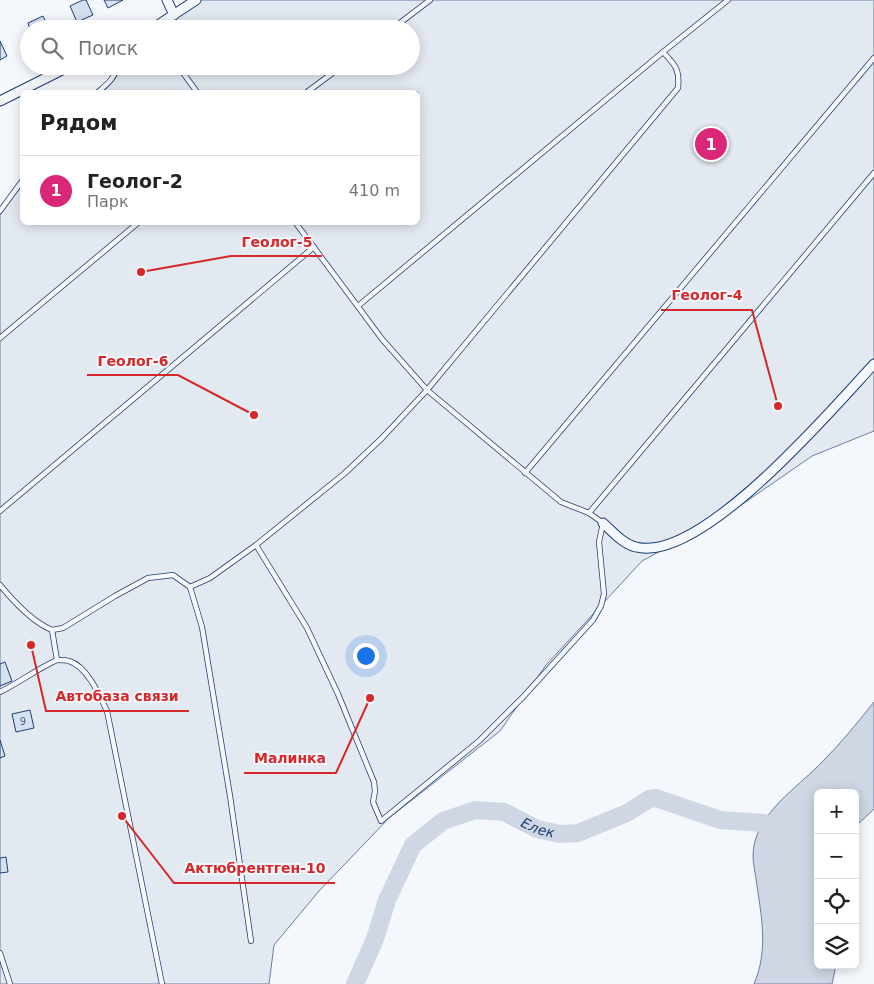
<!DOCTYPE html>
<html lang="ru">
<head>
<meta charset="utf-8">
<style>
	body { margin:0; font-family:"DejaVu Sans",sans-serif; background:#f6f6f6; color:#222 }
	.controls { position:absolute; right:15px; bottom:15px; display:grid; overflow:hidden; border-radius:8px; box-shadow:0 2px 12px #0003 }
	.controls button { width:45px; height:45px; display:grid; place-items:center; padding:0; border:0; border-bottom:1px solid #e0e0e0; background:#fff; color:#222; font:25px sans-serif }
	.you { position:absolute; left:365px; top:655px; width:18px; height:18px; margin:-12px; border:4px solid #fff; border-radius:50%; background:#1a73e8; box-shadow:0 0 0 8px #1a73e833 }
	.badge { display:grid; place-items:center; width:32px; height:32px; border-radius:50%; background:#db2777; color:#fff; font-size:16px; font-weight:700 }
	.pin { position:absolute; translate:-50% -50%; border:2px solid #fff; box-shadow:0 1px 5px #0006 }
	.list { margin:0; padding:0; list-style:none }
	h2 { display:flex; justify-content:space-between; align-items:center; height:65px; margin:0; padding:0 20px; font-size:21px }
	h2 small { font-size:16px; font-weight:400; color:#767676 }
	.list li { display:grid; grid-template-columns:32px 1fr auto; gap:15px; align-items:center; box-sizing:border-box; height:70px; padding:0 20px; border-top:1px solid #e0e0e0 }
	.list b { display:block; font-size:19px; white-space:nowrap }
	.list p { margin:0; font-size:16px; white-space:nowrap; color:#767676 }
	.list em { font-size:16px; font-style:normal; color:#767676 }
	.icon { flex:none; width:28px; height:28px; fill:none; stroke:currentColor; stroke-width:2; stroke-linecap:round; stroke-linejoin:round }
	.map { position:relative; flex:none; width:874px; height:984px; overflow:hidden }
	.search { position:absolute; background:#fff; box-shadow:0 2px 12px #0003; left:20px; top:20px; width:400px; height:55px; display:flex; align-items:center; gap:12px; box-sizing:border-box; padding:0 18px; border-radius:28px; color:#767676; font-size:19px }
	.panel { position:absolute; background:#fff; box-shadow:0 2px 12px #0003; left:20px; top:90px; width:400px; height:135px; border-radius:8px }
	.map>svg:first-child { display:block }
</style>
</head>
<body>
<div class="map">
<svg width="874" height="984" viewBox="0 0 874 984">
	<rect width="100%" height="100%" fill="#f4f7fb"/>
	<path fill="#e3e9f0" stroke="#687fa3" d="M200 0H874V431L812 456 724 517 642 561 546 665 500 731 389 818 319 891 274 945 269 984H0V215L22 185V222H418V92H103C110 85 119 77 120 66H411V29H159L168 24Z"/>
	<path fill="#cfd7e4" stroke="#687fa3" d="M874 702V809L855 827V793H818V965H836L832 984H754C769 949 761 915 756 879 755 871 753 863 753 856 753 814 799 787 824 760 842 742 858 722 874 702Z"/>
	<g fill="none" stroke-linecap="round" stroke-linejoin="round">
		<path stroke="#cfd7e4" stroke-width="18" id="s1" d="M355 984 375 939 387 900 413 845 443 821 475 810 504 812 537 829 560 834 578 833 627 813 649 799 656 798 720 820 764 823 785 828"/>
	</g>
	<g fill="#d5e0f0" stroke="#1d3f73">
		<path d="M83 0H86L93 15 77 22 70 6Z"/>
		<path d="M104 0H123L108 8Z"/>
		<path d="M43 16 49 29H30L28 23Z"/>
		<path d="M0 41 7 56 0 60Z"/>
		<path d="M5 662 12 681 0 686V664Z"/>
		<path d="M30 710 34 728 16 732 12 714Z"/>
		<path d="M0 740 5 756 0 758Z"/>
		<path d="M6 857 8 872 0 873V858Z"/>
	</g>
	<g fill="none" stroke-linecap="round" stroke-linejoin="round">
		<g stroke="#1d3f73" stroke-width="6">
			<g id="service">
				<path d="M392 29 430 0"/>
				<path d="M178 66 197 92"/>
				<path d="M98 92C106 85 116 78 116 66"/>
				<path d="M307 92 342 66"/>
				<path d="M0 211 22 181"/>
				<path d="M358 306 663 52 728 0"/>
				<path d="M0 338 139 222"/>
				<path d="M525 473 874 58"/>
				<path d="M0 511 314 247"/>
				<path d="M589 513 874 173"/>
				<path d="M256 545 307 628 338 694 374 782 375 791 373 802 381 821 479 741 523 697 593 620 601 606 604 594 599 542 603 523 589 513 561 502 427 390 382 339 295 222"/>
				<path d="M0 585C14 602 32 622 52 630L57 660C61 660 66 660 69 661 87 666 100 696 107 711L162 984"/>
				<path d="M190 587 202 627 230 796 251 941"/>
				<path d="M52 630 63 628 115 596 148 578 173 575 190 587 210 578 256 545 345 473 382 438 427 390 678 88C680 69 675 65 663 52"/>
				<path d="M0 692C20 682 37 669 57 660"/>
				<path d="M0 953 10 984"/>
			</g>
		</g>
		<g stroke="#1d3f73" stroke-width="11">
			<g id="minor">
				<path d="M167 0 174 15"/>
				<path d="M152 29 196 0"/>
				<path d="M0 101 70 66"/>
				<path d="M603 523C613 532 623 544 636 547 701 564 832 409 874 364"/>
			</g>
		</g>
		<use href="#service" stroke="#f4f7fb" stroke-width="4.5"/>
		<use href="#minor" stroke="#f4f7fb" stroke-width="9"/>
	</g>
	<g text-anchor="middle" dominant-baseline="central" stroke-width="4" stroke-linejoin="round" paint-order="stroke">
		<g font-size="10" fill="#4b6792">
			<text x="23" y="721">9</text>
		</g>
		<g font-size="14" font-style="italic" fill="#1d3f73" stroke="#f4f7fb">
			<text stroke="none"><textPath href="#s1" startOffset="290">Елек</textPath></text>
		</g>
	</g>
	<path fill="none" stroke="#d62828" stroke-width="2" d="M141 272L231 256H322M778 406L752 310H661M254 415L178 375H87M31 645L46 711H189M370 698L336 773H244M122 816L174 883H335"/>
	<g fill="#d62828" stroke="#f4f7fb" stroke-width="2">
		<circle cx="141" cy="272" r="5"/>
		<circle cx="778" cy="406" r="5"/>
		<circle cx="254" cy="415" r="5"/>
		<circle cx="31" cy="645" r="5"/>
		<circle cx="370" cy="698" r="5"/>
		<circle cx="122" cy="816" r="5"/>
	</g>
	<g font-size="14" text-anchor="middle" font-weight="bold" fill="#d62828" stroke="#f4f7fb" stroke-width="4" stroke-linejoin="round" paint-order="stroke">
		<text x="277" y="247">Геолог-5</text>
		<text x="707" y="300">Геолог-4</text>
		<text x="133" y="366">Геолог-6</text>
		<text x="117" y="701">Автобаза связи</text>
		<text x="290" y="763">Малинка</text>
		<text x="255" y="873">Актюбрентген-10</text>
	</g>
</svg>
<div class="controls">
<button>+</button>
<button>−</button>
<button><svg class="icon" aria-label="locate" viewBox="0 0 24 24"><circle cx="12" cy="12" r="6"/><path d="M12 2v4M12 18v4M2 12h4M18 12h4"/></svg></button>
<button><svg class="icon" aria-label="layers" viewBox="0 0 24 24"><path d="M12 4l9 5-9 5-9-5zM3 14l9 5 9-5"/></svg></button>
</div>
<div class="you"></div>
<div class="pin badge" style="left:711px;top:144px">1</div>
<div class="search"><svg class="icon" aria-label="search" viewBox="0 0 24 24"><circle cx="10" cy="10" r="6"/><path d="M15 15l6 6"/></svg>Поиск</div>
<section class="panel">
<h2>Рядом<small></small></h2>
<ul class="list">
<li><span class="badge">1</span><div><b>Геолог-2</b><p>Парк</p></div><em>410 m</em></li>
</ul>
</section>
</div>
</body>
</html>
